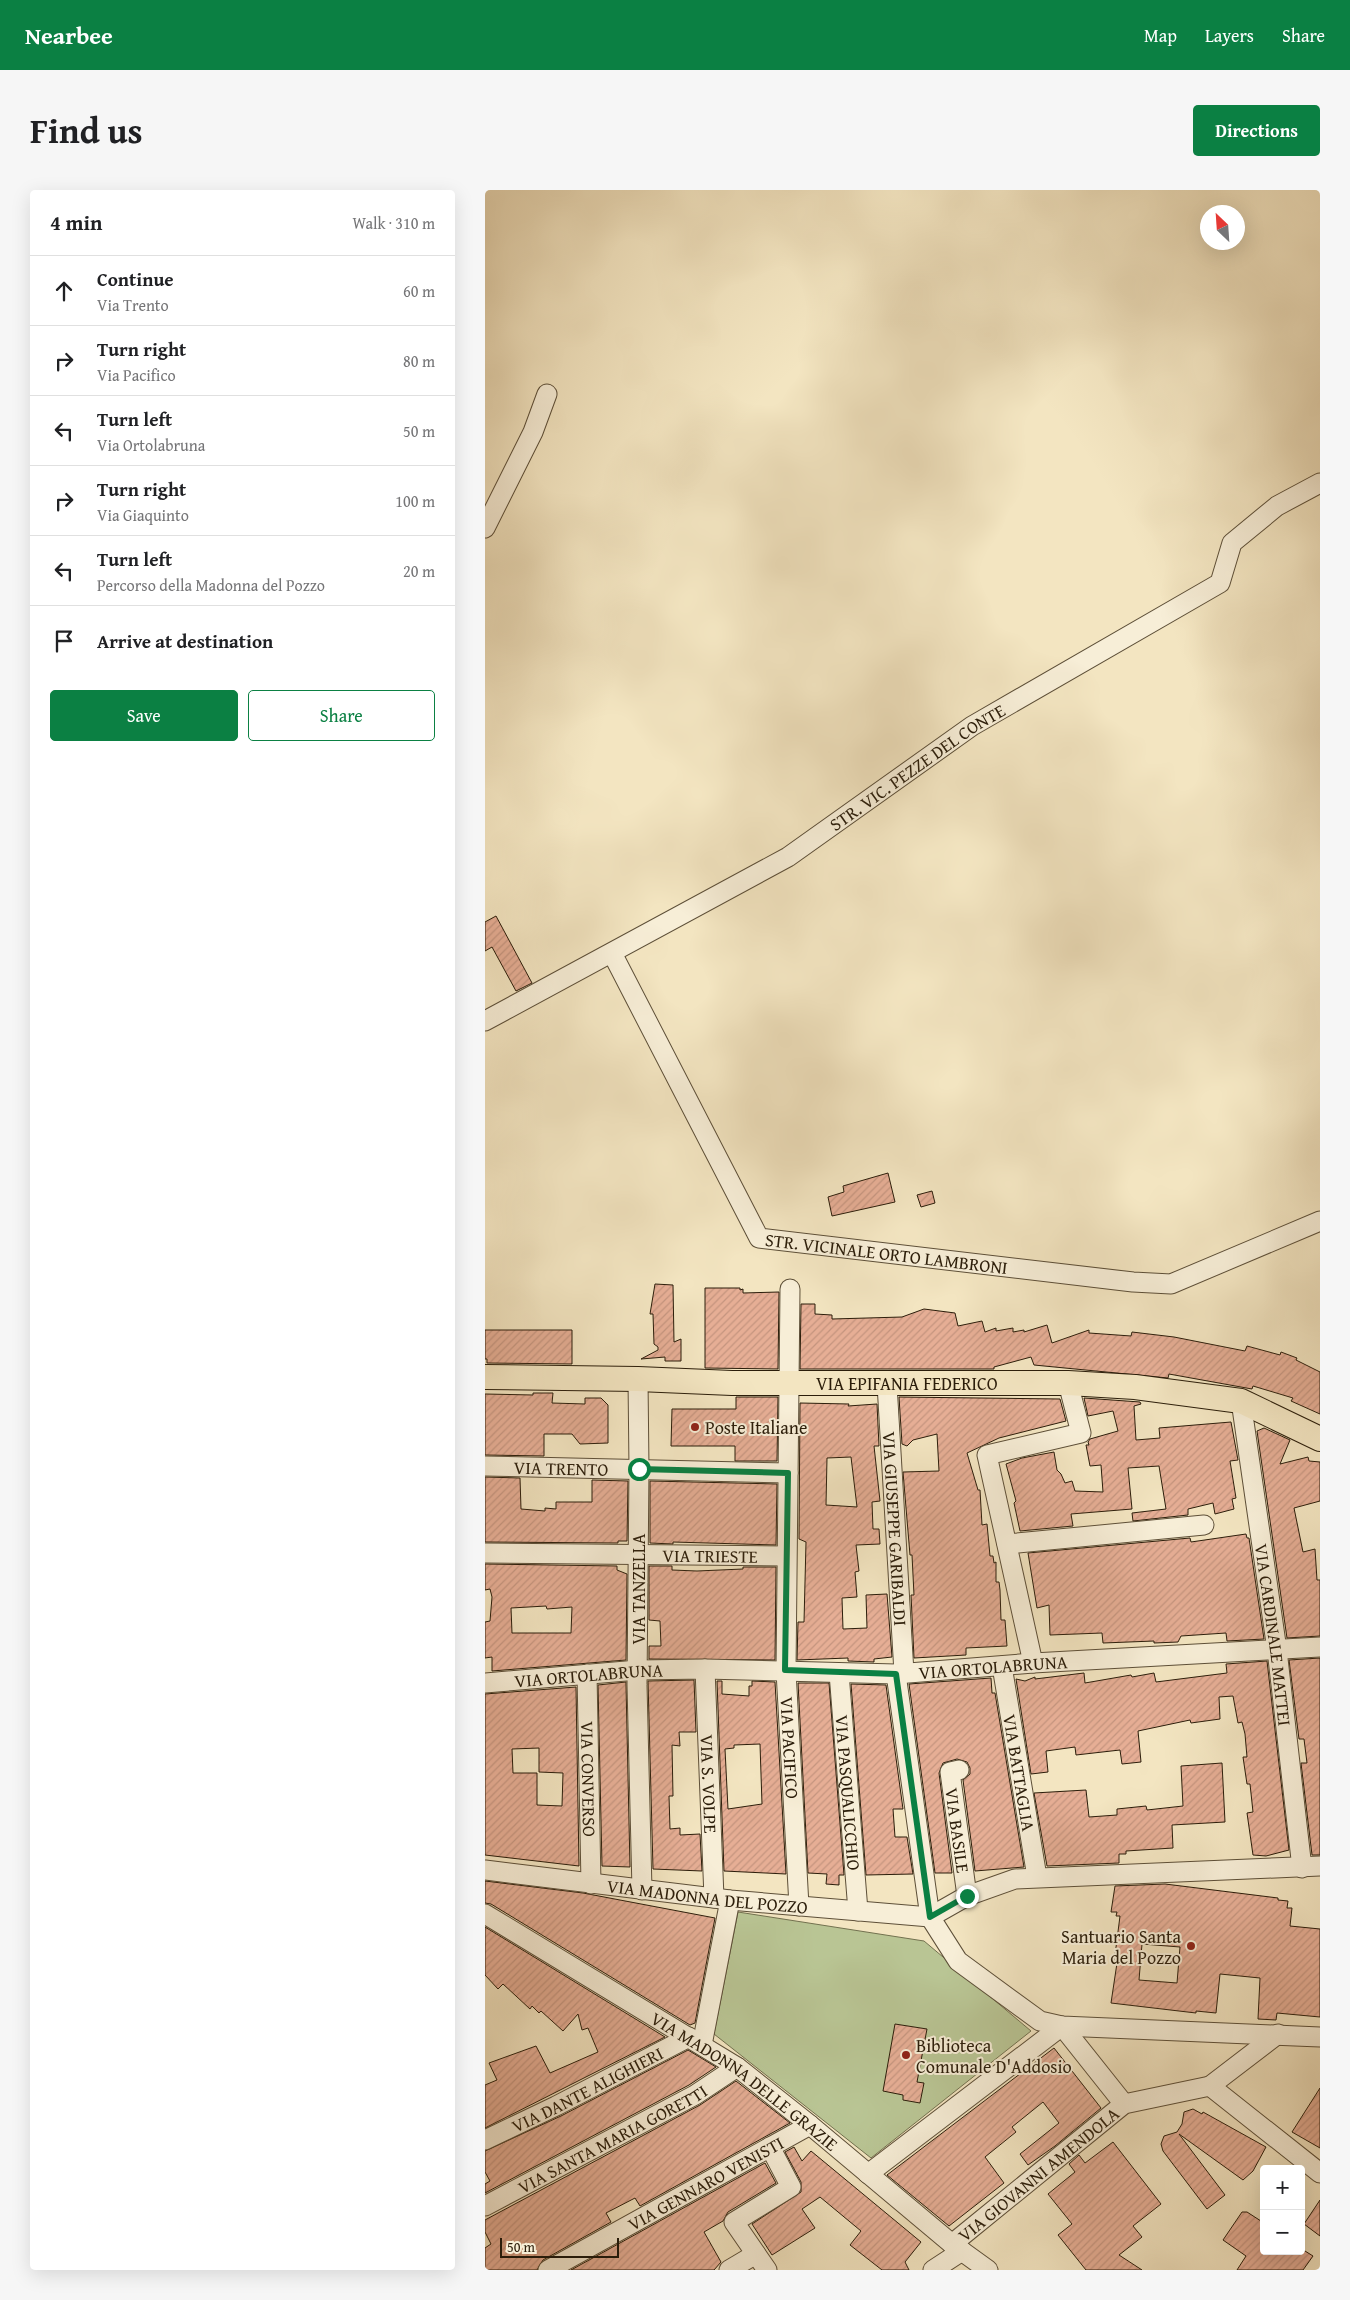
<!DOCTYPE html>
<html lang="en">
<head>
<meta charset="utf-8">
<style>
	body { margin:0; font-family:"Gentium Book Plus",serif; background:#f6f6f6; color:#202124 }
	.controls { position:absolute; right:15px; bottom:15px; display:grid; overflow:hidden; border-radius:5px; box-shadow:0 5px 20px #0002 }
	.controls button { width:45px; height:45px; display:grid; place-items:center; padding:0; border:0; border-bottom:1px solid #e0e0e0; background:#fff; color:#202124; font:25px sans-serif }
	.compass { position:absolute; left:715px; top:15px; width:45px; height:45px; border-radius:50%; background:#fff; box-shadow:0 5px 20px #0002; rotate:335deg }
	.scale { position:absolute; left:15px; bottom:12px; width:119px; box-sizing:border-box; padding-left:5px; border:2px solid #2b1d0a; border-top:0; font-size:14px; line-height:18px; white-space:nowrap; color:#2b1d0a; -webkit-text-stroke:4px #f7eed7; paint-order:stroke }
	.stop { position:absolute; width:15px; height:15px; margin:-11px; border:4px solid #0b8043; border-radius:50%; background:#fff }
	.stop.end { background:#0b8043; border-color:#fff; box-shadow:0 1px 5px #0008 }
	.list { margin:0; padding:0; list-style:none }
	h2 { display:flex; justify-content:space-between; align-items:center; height:65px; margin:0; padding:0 20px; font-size:21px }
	h2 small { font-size:16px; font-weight:400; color:#757577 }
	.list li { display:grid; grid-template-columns:32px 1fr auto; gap:15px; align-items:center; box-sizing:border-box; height:70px; padding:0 20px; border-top:1px solid #e0e0e0 }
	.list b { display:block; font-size:19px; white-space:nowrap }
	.list p { margin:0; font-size:16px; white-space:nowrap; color:#757577 }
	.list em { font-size:16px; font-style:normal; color:#757577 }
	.actions { display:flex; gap:10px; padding:15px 20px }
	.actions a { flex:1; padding:11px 0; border:1px solid #0b8043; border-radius:5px; text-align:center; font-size:18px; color:#0b8043 }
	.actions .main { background:#0b8043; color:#fff }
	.icon { flex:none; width:28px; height:28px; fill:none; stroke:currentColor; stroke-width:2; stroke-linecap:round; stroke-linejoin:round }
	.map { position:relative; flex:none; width:835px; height:2080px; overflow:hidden; border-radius:5px }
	header { display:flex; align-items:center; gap:30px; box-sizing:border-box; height:70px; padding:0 25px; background:#0b8043; color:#fff }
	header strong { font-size:24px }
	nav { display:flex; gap:28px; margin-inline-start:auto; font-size:18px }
	.intro { display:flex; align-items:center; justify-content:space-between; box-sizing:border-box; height:120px; padding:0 30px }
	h1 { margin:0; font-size:35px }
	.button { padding:12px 22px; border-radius:5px; background:#0b8043; color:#fff; font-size:18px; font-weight:700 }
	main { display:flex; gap:30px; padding:0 30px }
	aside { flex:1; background:#fff; border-radius:5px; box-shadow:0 5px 20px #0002 }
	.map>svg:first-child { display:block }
</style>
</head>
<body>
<header>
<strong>Nearbee</strong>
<nav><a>Map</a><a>Layers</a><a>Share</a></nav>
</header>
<div class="intro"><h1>Find us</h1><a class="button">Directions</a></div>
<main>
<aside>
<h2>4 min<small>Walk · 310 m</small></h2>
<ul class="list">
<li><svg class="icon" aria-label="ahead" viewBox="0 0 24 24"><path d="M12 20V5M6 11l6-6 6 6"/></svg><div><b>Continue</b><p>Via Trento</p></div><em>60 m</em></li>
<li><svg class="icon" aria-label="right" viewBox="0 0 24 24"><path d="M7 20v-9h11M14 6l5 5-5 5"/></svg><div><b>Turn right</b><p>Via Pacifico</p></div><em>80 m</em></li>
<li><svg class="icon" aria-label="left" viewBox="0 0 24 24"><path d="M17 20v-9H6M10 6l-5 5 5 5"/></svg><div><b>Turn left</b><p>Via Ortolabruna</p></div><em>50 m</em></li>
<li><svg class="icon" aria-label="right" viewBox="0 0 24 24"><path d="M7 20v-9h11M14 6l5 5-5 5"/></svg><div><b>Turn right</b><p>Via Giaquinto</p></div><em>100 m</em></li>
<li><svg class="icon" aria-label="left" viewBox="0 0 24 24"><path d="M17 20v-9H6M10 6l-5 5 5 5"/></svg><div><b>Turn left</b><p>Percorso della Madonna del Pozzo</p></div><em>20 m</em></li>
<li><svg class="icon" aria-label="arrive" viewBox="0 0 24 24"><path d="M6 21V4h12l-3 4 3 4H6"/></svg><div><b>Arrive at destination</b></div></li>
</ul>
<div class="actions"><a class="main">Save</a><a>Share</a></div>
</aside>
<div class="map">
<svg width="835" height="2080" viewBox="0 0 835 2080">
	<defs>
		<pattern id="building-hatch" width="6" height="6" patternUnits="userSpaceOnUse" patternTransform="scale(1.25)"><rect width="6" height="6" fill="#e6ae95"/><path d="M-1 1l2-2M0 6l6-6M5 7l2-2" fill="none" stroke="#c5957f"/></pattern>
	</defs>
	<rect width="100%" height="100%" fill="#f3e5c1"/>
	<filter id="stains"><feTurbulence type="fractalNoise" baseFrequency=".004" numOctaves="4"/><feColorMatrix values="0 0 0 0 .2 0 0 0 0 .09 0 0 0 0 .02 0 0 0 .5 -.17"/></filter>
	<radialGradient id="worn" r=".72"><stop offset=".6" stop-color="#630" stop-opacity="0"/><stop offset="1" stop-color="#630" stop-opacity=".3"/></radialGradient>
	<path fill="#b9c594" stroke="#72714f" d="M253 1722 439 1751 546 1841 386 1968 229 1844Z"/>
	<g fill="url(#building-hatch)" stroke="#2b1d0a" fill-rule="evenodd">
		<path d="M11 726 47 793 31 801 7 757 0 761V732Z"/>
		<path d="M403 983 410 1012 347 1026 343 1007 359 1002 358 996Z"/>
		<path d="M447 1001 450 1013 436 1017 432 1005Z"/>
		<path d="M170 1094 188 1095 189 1152 196 1149V1171H180V1167L156 1169 173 1160V1157L169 1154 168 1124H165Z"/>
		<path d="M220 1098H255V1100L258 1099V1103L294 1102 293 1179 220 1178Z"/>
		<path d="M316 1114H330V1124L347 1125V1129L417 1127 439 1119 470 1123 473 1136 497 1131 500 1142 511 1138V1141L528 1138V1142L539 1140V1142L562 1135 567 1153 604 1140V1143L646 1146 647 1142 689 1147 760 1161 762 1156 795 1165 796 1162 812 1168 811 1170 835 1182V1224L806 1211 808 1208 768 1196 767 1199 684 1184 683 1188 549 1175 546 1167 509 1177V1179H315Z"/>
		<path d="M0 1140H87V1174L2 1173V1169H0Z"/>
		<path d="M48 1203H68L67 1213 100 1214V1208H116L123 1215V1253L95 1254 87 1244H59V1266L0 1265V1204L48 1205Z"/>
		<path d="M251 1207H293L292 1271H250V1256H186L187 1219H251Z"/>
		<path d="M414 1207 575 1209 581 1231 514 1248 482 1263 493 1300H495L497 1335 502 1334 505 1366H508L509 1373 511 1372V1392H514L515 1400 516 1430H520L522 1456 481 1458V1465L429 1468 426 1405H429L427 1365H425L418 1282 454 1281 452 1244 428 1250 422 1256 417 1254Z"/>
		<path d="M599 1208 655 1212 656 1214 649 1216 651 1250 675 1248 674 1238 746 1232 753 1270 745 1271 751 1308 747 1309 749 1319 730 1324 728 1313 703 1319V1325L648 1331 647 1323 681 1319 674 1276 643 1278 647 1319 586 1324 588 1336 535 1341 529 1313 531 1311 521 1274 537 1268 569 1262 572 1280 576 1284 580 1293 587 1291 590 1301 618 1302 616 1275 605 1276 601 1255H604L603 1252 605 1249 633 1241 628 1221 603 1226Z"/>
		<path d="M315 1213 364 1214 363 1216 392 1214 394 1256H389L395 1311 387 1312 388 1339H394L395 1354 371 1355 374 1381 370 1382 372 1407 357 1408 358 1439 382 1438 381 1405 402 1404 407 1467 389 1469V1472L363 1471V1468L312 1470 313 1432H319L321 1352 314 1349ZM366 1267 372 1317 341 1315 342 1268Z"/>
		<path d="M779 1238 805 1250 795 1274 823 1267 824 1271 835 1272V1311L809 1318 818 1362 830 1359 832 1390H835V1446L802 1448 772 1241Z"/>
		<path d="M0 1287 35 1288 36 1319 60 1321V1318L71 1319V1312H107V1290L143 1291 142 1351H133V1353L0 1352Z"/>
		<path d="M165 1291 292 1294 291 1355 188 1352V1354L165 1353Z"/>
		<path d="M761 1344 762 1348H764L779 1449 742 1451 741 1443 696 1446 693 1452 669 1453V1451L618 1453 617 1443 565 1445 564 1415 552 1418 543 1363 705 1348 706 1352Z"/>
		<path d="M0 1374 132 1376V1380L142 1384 141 1470 7 1481V1467L0 1468V1432L5 1431 7 1407 5 1399 0 1400ZM61 1416 62 1419 87 1417 86 1443H27L26 1418Z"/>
		<path d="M164 1376H187V1380L212 1381 258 1379V1377H291L290 1470 164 1469V1456H176L175 1431 164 1430Z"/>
		<path d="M835 1468V1665H827L816 1573H822L819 1549H814L804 1470Z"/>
		<path d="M782 1471 804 1660 781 1666 768 1665 762 1623 768 1622 765 1594H762L758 1567H762L760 1544 757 1532 753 1533 748 1506 734 1507 735 1529 706 1533 705 1530 653 1541 656 1572 637 1574 635 1560 591 1565 590 1557 561 1561 563 1582 546 1584 531 1489 540 1491 550 1487V1489L599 1483 600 1493 646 1485 647 1487 669 1483 671 1492 742 1483 741 1474Z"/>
		<path d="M506 1488 507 1503H510L539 1677 490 1681 478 1590 485 1584V1578L482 1572 472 1569 458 1573 454 1583 467 1683H450L424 1494Z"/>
		<path d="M209 1490 211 1542H194L195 1556 187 1555 188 1606H184L185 1639 195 1638V1645L215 1644 217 1681 168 1679 163 1491Z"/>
		<path d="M232 1491H237V1504L264 1506V1496H267V1491L290 1492 301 1684 239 1681ZM275 1554 277 1614 243 1619 240 1559 249 1558V1555Z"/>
		<path d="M141 1492V1495L145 1677 117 1676 113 1495Z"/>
		<path d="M313 1493H344L359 1685H354V1695L341 1694 342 1684 323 1683Z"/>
		<path d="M366 1494 401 1495 418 1619H408L410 1647H422L428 1684 381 1685Z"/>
		<path d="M91 1497 94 1676 0 1665V1504ZM54 1558V1582L78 1583 77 1616 52 1615V1583H28L27 1559Z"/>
		<path d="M737 1573 740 1632 687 1635 688 1658 641 1661V1664H634V1673L562 1676 549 1603 601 1600 604 1627 632 1625V1619L661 1616 662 1620 698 1616 696 1576Z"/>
		<path d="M0 1691 98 1703 230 1728 210 1833 205 1835 6 1714 0 1713Z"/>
		<path d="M680 1694 793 1708V1710L803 1711 802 1718H807L805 1736 835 1739V1827L792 1823 791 1830 773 1829 775 1788 735 1784 731 1823 711 1821V1823L626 1813 632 1773H629L635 1726H631L632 1722H626L630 1696ZM657 1754 695 1757 692 1793 654 1790Z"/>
		<path d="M0 1737 180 1847 0 1938V1895L12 1890 4 1873 51 1856 65 1883 113 1862 103 1838 97 1840 93 1824 78 1841 56 1821 54 1823 47 1816 45 1819 18 1794 13 1799 0 1785Z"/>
		<path d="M410 1834 442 1839 432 1892 439 1893 435 1913 418 1910V1905L398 1901Z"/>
		<path d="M569 1858 616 1918 570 1956 543 1975 535 1964 574 1933 558 1912 527 1937 531 1942 500 1967 519 1993 464 2036 402 1985Z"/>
		<path d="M203 1860 231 1877 204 1895 0 2003V1994L5 1991 0 1982V1961L76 1926Z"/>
		<path d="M251 1891 305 1933 155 2016 150 2008 121 2023 126 2032 58 2070 52 2080H0V2058L6 2054 0 2042V2030L215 1915Z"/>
		<path d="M835 1898V1958L807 1942Z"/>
		<path d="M708 1919 717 1924 718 1922 781 1957 768 1981 758 1990 694 1944 740 2005 722 2019 678 1961 676 1954 679 1946 692 1942 697 1934 699 1922Z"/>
		<path d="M628 1952 676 2014 648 2036 657 2047 634 2065 657 2080H601L573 2045 587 2034 563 2004 590 1982 584 1974 594 1965 600 1973Z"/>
		<path d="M309 1957 317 1971 326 1961 436 2052 420 2072 424 2080H397L365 2055 376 2041 335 2007 317 2019 330 2038 287 2065 267 2034 316 2002V1992L300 1962Z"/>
		<path d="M280 1973 291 1993 243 2022 238 2031 219 2042 236 2072 229 2080H86Z"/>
		<path d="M835 2010V2046L819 2034Z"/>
		<path d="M757 2022H762L779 2033V2061H820L828 2066 818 2080H752L761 2066 738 2050Z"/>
	</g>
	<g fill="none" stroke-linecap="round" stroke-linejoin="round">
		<g stroke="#5d4f38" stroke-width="21">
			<g id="minor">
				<path d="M0 338 48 242 62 204"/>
				<path id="s1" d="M127 763 274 1048 648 1092 686 1094 835 1031"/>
				<path id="s2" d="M0 831 303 667 487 536 735 393 747 353 792 316 835 293"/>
				<path id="s3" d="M305 1099 301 1481 314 1716"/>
				<path d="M153 1189 154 1279 152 1495 157 1700"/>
				<path id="s4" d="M402 1194 419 1483"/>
				<path id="s5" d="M756 1211 792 1460 817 1678"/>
				<path id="s6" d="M0 1276 303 1283"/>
				<path d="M522 1354 719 1335"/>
				<path id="s7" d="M0 1363 301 1366"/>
				<path d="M548 1473 502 1265 596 1243 583 1193"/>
				<path id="s8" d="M517 1476 552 1687"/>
				<path id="s9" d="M220 1479 229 1708"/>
				<path id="s10" d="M354 1483 373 1721"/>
				<path id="s11" d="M102 1484 106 1694"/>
				<path d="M411 1484 445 1727 473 1771 555 1831 577 1836 835 1847"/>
				<path id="s12" d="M0 1493 153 1480 220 1479 411 1484 548 1473 835 1457"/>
				<path id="s13" d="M474 1580 465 1582 482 1706"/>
				<path id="s14" d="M0 1680 245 1710 445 1727"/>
				<path id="s15" d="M0 1724 252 1877 325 1935 467 2054 503 2080"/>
				<path d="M445 1727 482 1706 530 1689 835 1676"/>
				<path d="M217 1855 245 1710"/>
				<path d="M725 1896 835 1983"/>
				<path id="s16" d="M0 1950 71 1916 204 1847"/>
				<path d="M383 1984 577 1836 639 1914"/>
				<path id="s17" d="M0 2016 210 1905 252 1877"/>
				<path id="s18" d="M467 2054 639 1914 725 1896 793 1844"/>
				<path id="s19" d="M63 2080 325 1935"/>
				<path d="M244 2080 271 2064"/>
				<path d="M282 2080 249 2032 306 1997 285 1957"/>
				<path d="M448 2080 477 2061"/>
			</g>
		</g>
		<g stroke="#2b1d0a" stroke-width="26">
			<g id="major">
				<path id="s20" d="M0 1187 153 1189 247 1193H583L650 1197 756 1211 835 1249"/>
			</g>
		</g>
		<use href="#minor" stroke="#f7eed7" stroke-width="19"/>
		<use href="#major" stroke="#f3e5c1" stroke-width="24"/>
	</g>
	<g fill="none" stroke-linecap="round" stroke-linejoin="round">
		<path stroke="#0b8043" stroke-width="6" d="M154 1279 303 1283 300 1480 411 1484 445 1727 482 1706"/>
	</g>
	<g fill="#8f2418" stroke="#f7eed7" stroke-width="2">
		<circle cx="210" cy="1237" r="5"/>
		<circle cx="706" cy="1756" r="5"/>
		<circle cx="421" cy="1865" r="5"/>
	</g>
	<g text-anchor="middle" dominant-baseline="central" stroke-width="4" stroke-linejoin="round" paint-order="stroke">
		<g font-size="18" fill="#2b1d0a" stroke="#f7eed7">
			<text stroke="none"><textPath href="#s2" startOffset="502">STR. VIC. PEZZE DEL CONTE</textPath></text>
			<text stroke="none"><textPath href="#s1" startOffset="449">STR. VICINALE ORTO LAMBRONI</textPath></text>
			<text stroke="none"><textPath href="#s20" startOffset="422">VIA EPIFANIA FEDERICO</textPath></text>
			<text stroke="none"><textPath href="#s6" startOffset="76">VIA TRENTO</textPath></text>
			<text stroke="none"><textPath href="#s4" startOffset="145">VIA GIUSEPPE GARIBALDI</textPath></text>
			<text stroke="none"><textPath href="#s7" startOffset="225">VIA TRIESTE</textPath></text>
			<text transform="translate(153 1399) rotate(-90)">VIA TANZELLA</text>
			<text stroke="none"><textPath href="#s5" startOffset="236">VIA CARDINALE MATTEI</textPath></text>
			<text stroke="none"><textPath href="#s12" startOffset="509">VIA ORTOLABRUNA</textPath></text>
			<text stroke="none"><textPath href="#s12" startOffset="104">VIA ORTOLABRUNA</textPath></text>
			<text stroke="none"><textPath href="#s3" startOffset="459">VIA PACIFICO</textPath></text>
			<text stroke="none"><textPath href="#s8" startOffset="108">VIA BATTAGLIA</textPath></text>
			<text stroke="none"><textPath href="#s11" startOffset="105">VIA CONVERSO</textPath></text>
			<text stroke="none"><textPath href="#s9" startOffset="115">VIA S. VOLPE</textPath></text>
			<text stroke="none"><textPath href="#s10" startOffset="120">VIA PASQUALICCHIO</textPath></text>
			<text stroke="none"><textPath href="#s13" startOffset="68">VIA BASILE</textPath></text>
			<text stroke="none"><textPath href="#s14" startOffset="224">VIA MADONNA DEL POZZO</textPath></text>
			<text stroke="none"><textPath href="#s15" startOffset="309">VIA MADONNA DELLE GRAZIE</textPath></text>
			<text stroke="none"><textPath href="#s16" startOffset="114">VIA DANTE ALIGHIERI</textPath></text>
			<text stroke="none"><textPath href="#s17" startOffset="144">VIA SANTA MARIA GORETTI</textPath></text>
			<text stroke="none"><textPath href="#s18" startOffset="111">VIA GIOVANNI AMENDOLA</textPath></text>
			<text stroke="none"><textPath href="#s19" startOffset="180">VIA GENNARO VENISTI</textPath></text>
		</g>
		<g font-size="18" fill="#2b1d0a" stroke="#f7eed7" text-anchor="start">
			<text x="220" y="1237">Poste Italiane</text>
			<text x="696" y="1746" text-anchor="end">Santuario Santa<tspan x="696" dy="21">Maria del Pozzo</tspan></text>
			<text x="431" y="1855">Biblioteca<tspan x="431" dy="21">Comunale D'Addosio</tspan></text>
		</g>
	</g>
	<rect width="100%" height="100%" filter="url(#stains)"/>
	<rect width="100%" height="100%" fill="url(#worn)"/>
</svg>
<div class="controls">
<button>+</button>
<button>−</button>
</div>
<svg class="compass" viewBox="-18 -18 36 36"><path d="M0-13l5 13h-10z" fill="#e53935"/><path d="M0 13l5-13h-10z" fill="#757577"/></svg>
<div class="scale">50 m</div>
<div class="stop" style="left:154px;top:1279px"></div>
<div class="stop end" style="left:482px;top:1706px"></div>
</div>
</main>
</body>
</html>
